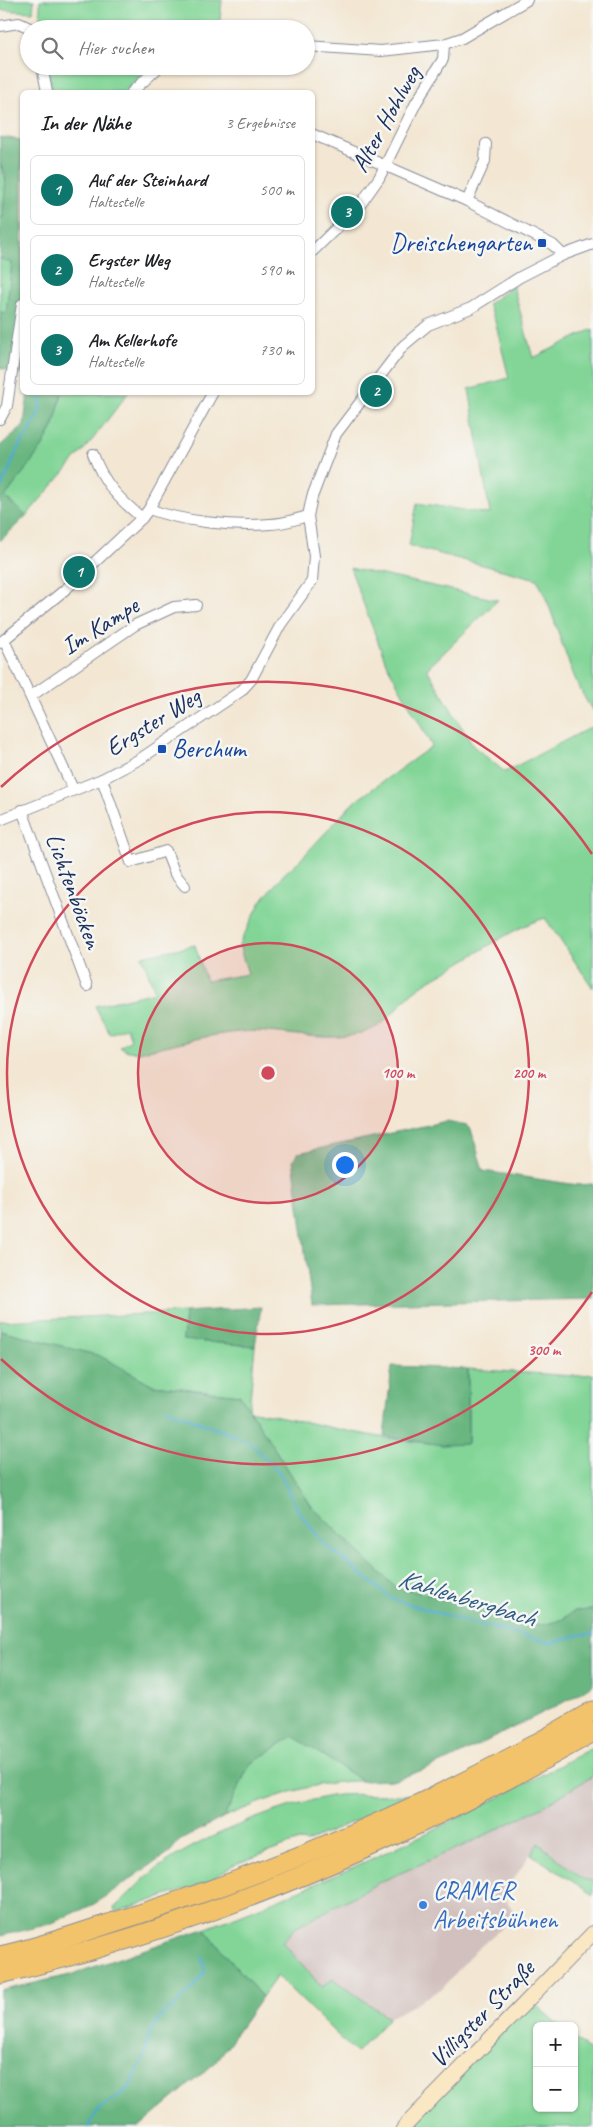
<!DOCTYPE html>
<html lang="de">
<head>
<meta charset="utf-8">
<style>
	body { margin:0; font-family:Caveat,sans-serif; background:#f2f2f2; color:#202124 }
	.controls { position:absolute; right:15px; bottom:15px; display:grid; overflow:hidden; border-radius:8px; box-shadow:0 1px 4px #0004 }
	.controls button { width:45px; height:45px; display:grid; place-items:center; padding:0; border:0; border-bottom:1px solid #e0e0e0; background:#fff; color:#202124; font:25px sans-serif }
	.you { position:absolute; left:344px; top:1164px; width:18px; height:18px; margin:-12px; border:4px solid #fff; border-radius:50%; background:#1a73e8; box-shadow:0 0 0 8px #1a73e833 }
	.badge { display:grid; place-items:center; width:32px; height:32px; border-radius:50%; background:#0f766e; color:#fff; font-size:16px; font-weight:700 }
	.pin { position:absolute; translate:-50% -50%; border:2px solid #fff; box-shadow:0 1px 5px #0006 }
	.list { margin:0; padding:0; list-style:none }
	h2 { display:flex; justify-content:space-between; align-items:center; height:65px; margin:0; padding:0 20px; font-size:21px }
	h2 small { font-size:16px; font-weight:400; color:#757577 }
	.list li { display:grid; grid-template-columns:32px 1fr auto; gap:15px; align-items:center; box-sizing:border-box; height:70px; margin:0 10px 10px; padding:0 10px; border:1px solid #e0e0e0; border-radius:8px }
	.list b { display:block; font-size:19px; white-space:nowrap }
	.list p { margin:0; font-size:16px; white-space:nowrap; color:#757577 }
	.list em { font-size:16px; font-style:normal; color:#757577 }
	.icon { flex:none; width:28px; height:28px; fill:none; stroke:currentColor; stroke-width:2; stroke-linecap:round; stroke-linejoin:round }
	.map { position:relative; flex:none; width:593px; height:2127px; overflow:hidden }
	.search { position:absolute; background:#fff; box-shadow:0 1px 4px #0004; left:20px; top:20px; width:295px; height:55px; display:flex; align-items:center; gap:12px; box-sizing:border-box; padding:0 18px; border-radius:28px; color:#757577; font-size:19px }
	.panel { position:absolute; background:#fff; box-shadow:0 1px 4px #0004; left:20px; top:90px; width:295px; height:305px; border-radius:8px }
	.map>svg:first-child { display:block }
</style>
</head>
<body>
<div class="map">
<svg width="593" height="2127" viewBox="0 0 593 2127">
	<rect width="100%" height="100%" fill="#f6f6f2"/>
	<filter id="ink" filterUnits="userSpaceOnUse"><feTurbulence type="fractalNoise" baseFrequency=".02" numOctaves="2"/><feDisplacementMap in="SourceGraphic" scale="10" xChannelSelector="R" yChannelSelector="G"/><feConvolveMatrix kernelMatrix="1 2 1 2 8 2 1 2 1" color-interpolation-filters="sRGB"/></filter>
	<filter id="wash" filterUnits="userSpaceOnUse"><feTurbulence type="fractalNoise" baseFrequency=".0096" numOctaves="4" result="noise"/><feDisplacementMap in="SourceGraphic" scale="20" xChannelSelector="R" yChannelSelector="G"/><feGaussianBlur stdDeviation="1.12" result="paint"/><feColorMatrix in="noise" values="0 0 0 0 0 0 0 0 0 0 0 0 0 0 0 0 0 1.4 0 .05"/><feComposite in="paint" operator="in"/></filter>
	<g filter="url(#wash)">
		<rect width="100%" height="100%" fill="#f3e7d3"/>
		<path fill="#d1c0bd" d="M593 1776V1881L584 1879 538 1843 503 1895 516 1915 472 1954 443 1988 389 2018 333 1979 322 1987 282 1942 295 1928 380 1882 467 1844 540 1808Z"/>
		<g fill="#82d597" stroke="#4e827a">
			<path d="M0 0H34L33 12 0 10Z"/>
			<path d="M40 0H222L219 29H40Z"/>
			<path d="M46 66H150L125 92H53Z"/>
			<path d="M0 164C9 181 5 198 3 217L0 219Z"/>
			<path d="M0 259 12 263 6 313 0 312Z"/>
			<path d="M513 286 533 358 593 329V711C565 671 559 621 537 579L409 546 417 503 490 514 469 389 509 378 495 321 488 304Z"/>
			<path d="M62 393H128L93 439 26 516 5 497 43 446 54 425Z"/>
			<path d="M350 568 498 600 427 669 473 746 505 772 593 726V988L545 918C515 927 486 948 458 964 444 973 426 981 413 992 399 1004 388 1023 371 1030 330 1047 282 1028 239 1032 205 1035 172 1045 139 1052L128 1051 120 1047 131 1040 127 1027 110 1034 95 1006 155 992 142 956 195 945 206 981 248 974 239 945 260 903 284 874 300 860 353 803 432 746 386 663Z"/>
			<path d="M185 1312 183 1340 255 1346 249 1410C321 1424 395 1446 468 1444V1369L575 1376 593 1374V1610L575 1611 561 1620 543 1625 530 1624 457 1601 396 1588 312 1507 240 1395 153 1385 100 1356 0 1330V1321Z"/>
			<path d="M293 1736 362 1781C314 1780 268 1799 224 1817L250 1764Z"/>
			<path d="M593 1747V1776L540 1808 467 1844 380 1882 295 1928 282 1942 322 1987 333 1979 389 2018 356 2053 277 1976 262 1997 204 1929C338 1878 468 1816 593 1747Z"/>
			<path d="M415 1794 307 1842 299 1841 233 1865 209 1882 116 1912 114 1908C129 1895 143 1878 159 1867 203 1836 279 1806 331 1796 358 1792 387 1797 415 1794Z"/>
			<path d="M538 1843 583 1879 593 1881V1895L531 1854Z"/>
			<path d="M528 1998 560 2026H537V2108H574V2038L593 2054V2127H410Z"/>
		</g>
		<g fill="#69b680" stroke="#42726f">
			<path d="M0 137 22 140V374L0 368V312L6 313 12 263 0 259V219L3 217 6 175 0 164Z"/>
			<path d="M28 393H62L54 425 43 446 5 497 26 516 0 541V446L24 425Z"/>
			<path d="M447 1121 467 1125 471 1129 483 1171 578 1185 593 1184V1299L312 1305 293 1160 298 1153Z"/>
			<path d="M261 1307 255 1346 183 1340 185 1312Z"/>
			<path d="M0 1330 100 1356 153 1385 240 1395 312 1507 396 1588 457 1601 530 1624 543 1625 561 1620 575 1611 593 1610V1684L572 1698 449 1760 396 1780 362 1781 293 1736 250 1764 224 1817 179 1841 170 1852 94 1904 50 1924 0 1936Z"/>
			<path d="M392 1366 468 1369V1444L442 1445 384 1436Z"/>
			<path d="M204 1929 262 1997 216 2062 139 2127H0V1991L70 1975Z"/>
		</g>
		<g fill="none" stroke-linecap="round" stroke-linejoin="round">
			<g stroke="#50acce" stroke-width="2.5">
				<path d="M0 490 20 444 31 429 40 410 41 392"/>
				<path d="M166 1409 250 1442 281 1475 297 1509 324 1544 392 1599 458 1619 552 1643 579 1635 593 1634"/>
				<path d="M88 2127 100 2107 114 2100 130 2086 146 2053 148 2037 156 2023 166 2011 172 2009 187 1994 205 1973 202 1957"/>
			</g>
		</g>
	</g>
	<g filter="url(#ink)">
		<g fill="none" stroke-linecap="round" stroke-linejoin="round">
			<g stroke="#878b98" stroke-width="12">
				<g id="minor">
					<path d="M0 26 19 23 32 29"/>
					<path d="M306 46 381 51 444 44 462 38 527 0"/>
					<path d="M42 66 47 92"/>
					<path d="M132 92 160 66"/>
					<path d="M312 134 467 201 553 245 563 255"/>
					<path d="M467 201 485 161 486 144"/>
					<path d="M312 252 360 205 379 178 416 103 443 59 444 44"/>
					<path d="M0 419 7 406 22 304"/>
					<path d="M93 454C104 484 118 498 142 518"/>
					<path d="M149 509C184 522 234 527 270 524 283 524 296 519 308 516"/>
					<path d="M4 640 73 789"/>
					<path d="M0 643 67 588 142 518 149 509 213 392"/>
					<path d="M31 696 135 625 174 607 196 605"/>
					<path d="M102 779 131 862 166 851 175 874 185 886"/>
					<path d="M22 810 87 986"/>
					<path d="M0 820 102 779 140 759 241 691 251 680 281 624 312 581 314 556 308 516 312 497 336 434 403 346 428 325 471 308 520 277 563 255 593 244"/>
				</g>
			</g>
			<g stroke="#878b98" stroke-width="16">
				<path id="secondary" d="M404 2127 593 1933"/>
			</g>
			<g stroke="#878b98" stroke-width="21">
				<g id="motorway">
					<path d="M0 1956C43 1947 85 1931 127 1918 288 1867 448 1798 593 1711"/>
					<path d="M0 1974C208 1925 408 1838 593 1732"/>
				</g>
			</g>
			<use href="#minor" stroke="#fff" stroke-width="10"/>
			<use href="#secondary" stroke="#fae7c3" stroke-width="14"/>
			<use href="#motorway" stroke="#f2c36a" stroke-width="19"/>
		</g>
	</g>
	<circle cx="268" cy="1073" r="130" fill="#d1495b" fill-opacity=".12"/>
	<g fill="none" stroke="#d1495b" stroke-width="2.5">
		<circle cx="268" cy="1073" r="130"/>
		<circle cx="268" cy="1073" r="261"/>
		<path d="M592 1292A391 391 0 0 1 1 1359M1 787A391 391 0 0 1 592 854"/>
	</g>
	<g fill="#1a4fb4" stroke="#f6f6f2" stroke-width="2">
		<rect x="537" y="238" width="10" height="10" rx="2.5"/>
		<rect x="157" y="744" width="10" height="10" rx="2.5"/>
	</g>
	<circle fill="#3f7fe0" stroke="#f6f6f2" stroke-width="2" cx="423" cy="1905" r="5"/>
	<g text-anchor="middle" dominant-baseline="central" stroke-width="5" stroke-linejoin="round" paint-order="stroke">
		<g font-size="25" fill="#1b2f5e" stroke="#f6f6f2">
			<text transform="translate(386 119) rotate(-61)">Alter Hohlweg</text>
			<text transform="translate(100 626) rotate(-32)">Im Kampe</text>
			<text transform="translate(153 722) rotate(-32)">Ergster Weg</text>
			<text transform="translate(74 891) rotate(70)">Lichtenböcken</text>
			<text transform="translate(482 2014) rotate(-46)">Villigster Straße</text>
		</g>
		<g font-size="25" fill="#164399" stroke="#f6f6f2" text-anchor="end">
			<text x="532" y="243">Dreischengarten</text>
			<text x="172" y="749" text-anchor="start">Berchum</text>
		</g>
		<g font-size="25" fill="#366cbe" stroke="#f6f6f2" text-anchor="start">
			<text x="433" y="1891">CRAMER<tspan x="433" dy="29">Arbeitsbühnen</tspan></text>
		</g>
		<g font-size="26" font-style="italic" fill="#2e5b85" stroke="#f6f6f2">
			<text transform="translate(467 1598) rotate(17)">Kahlenbergbach</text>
		</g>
	</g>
	<circle cx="268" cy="1073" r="8" fill="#d1495b" stroke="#f6f6f2" stroke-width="2.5"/>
	<g font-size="15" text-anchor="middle" font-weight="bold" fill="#d1495b" stroke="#f6f6f2" stroke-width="5" stroke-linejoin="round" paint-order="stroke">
		<text x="398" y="1078">100 m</text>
		<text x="529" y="1078">200 m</text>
		<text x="544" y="1355">300 m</text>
	</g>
</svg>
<div class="controls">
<button>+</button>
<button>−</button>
</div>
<div class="you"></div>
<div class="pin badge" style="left:79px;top:572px">1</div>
<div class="pin badge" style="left:376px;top:391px">2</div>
<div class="pin badge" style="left:347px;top:212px">3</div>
<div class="search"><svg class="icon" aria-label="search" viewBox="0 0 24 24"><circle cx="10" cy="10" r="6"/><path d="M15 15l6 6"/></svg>Hier suchen</div>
<section class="panel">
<h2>In der Nähe<small>3 Ergebnisse</small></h2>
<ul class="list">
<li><span class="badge">1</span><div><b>Auf der Steinhard</b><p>Haltestelle</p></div><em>500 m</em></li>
<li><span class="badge">2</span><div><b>Ergster Weg</b><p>Haltestelle</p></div><em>590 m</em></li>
<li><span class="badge">3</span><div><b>Am Kellerhofe</b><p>Haltestelle</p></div><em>730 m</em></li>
</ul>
</section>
</div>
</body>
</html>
